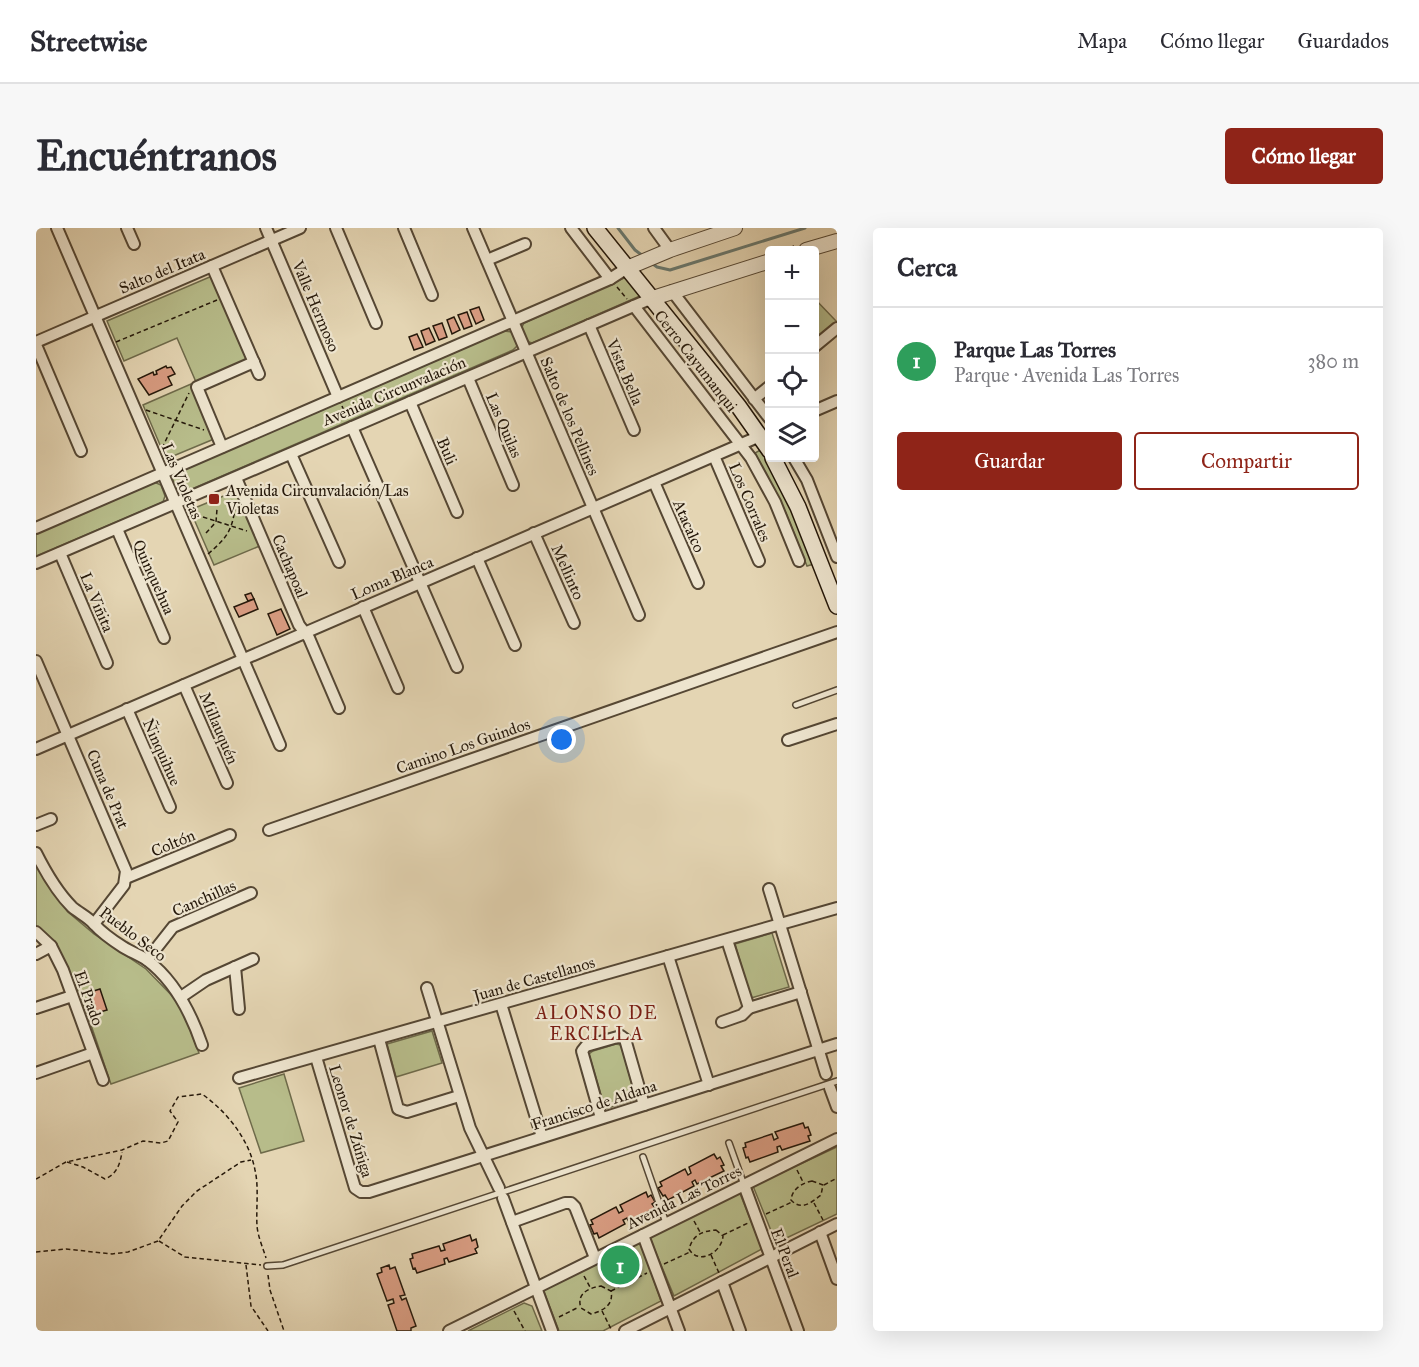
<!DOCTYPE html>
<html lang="es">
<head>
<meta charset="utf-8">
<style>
	body { margin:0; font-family:"IM FELL Great Primer",serif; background:#f7f7f7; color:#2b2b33 }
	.controls { position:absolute; right:18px; top:18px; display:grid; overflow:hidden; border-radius:6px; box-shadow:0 6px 24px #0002 }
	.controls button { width:54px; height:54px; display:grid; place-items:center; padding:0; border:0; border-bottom:2px solid #e1e1e2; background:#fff; color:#2b2b33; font:30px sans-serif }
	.you { position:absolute; left:526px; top:512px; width:21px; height:21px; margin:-15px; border:4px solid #fff; border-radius:50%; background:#1a73e8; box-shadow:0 0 0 9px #1a73e833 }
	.badge { display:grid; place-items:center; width:39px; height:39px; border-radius:50%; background:#8f2418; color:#fff; font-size:20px; font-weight:700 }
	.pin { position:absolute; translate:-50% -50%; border:3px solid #fff; box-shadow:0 2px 6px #0006 }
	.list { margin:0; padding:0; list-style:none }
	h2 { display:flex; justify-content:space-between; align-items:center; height:78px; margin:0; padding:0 24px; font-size:26px }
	h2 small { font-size:20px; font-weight:400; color:#7c7c81 }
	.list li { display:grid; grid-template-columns:39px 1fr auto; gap:18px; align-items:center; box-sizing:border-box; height:108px; padding:0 24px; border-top:2px solid #e1e1e2 }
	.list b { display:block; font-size:22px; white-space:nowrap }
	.list p { margin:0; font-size:20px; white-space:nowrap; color:#7c7c81 }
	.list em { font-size:20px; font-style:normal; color:#7c7c81 }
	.actions { display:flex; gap:12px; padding:18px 24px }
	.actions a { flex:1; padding:14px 0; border:2px solid #8f2418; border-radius:6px; text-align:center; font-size:21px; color:#8f2418 }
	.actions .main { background:#8f2418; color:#fff }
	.icon { flex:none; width:33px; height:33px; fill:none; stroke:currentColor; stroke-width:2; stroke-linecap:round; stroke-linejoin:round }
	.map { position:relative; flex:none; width:801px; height:1103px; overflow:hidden; border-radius:6px }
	header { display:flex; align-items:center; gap:36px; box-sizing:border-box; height:84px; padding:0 30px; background:#fff; border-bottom:2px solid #e1e1e2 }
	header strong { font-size:28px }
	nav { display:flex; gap:33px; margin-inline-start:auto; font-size:21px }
	.intro { display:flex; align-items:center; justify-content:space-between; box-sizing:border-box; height:144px; padding:0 36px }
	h1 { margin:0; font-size:42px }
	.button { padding:15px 27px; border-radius:6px; background:#8f2418; color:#fff; font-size:21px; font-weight:700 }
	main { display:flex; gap:36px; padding:0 36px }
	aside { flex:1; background:#fff; border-radius:6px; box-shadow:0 6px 24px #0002 }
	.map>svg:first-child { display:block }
</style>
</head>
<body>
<header>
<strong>Streetwise</strong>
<nav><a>Mapa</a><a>Cómo llegar</a><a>Guardados</a></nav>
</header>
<div class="intro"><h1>Encuéntranos</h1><a class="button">Cómo llegar</a></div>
<main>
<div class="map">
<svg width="801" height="1103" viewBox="0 0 801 1103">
	<rect width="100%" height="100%" fill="#e4d5b3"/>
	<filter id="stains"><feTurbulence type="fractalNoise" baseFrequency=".00333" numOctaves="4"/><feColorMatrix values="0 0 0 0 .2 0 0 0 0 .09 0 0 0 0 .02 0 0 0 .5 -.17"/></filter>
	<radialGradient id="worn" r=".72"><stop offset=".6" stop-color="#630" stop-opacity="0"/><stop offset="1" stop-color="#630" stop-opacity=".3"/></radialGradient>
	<g fill="#b7bc8a" stroke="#6e6a4a" stroke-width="1.5">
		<path d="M176 48 211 132 160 154 141 110 88 133 71 93Z"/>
		<path d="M590 49 604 68 496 115 490 113 485 101 488 95Z"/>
		<path d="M778 70 801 94 779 115Z"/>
		<path d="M468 103 476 104 482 117 477 122 149 264 141 262 136 250 140 245Z"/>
		<path d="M155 156 178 211 130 231 107 177Z"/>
		<path d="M726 221 758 283 778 336 771 338 750 285 719 225Z"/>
		<path d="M118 254 125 257 129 268 127 274 0 328V305Z"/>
		<path d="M202 262 226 317 178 337 154 282Z"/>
		<path d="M0 636 32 684 58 706 110 741 144 776 163 825 75 856C56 803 41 738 0 699Z"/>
		<path d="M736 705 753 759 715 770 699 716Z"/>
		<path d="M396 803 406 835 360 849 351 816Z"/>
		<path d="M580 816 585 817 600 871 569 881 553 826 557 823Z"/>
		<path d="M248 846 268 913 225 925 203 860Z"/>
		<path d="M801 919V986L740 1015 717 958Z"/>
		<path d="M703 963 726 1021 638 1068 613 1008Z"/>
		<path d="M604 1013 625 1073 567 1103H523L507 1061Z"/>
		<path d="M488 1075 496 1078 506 1103H432Z"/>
	</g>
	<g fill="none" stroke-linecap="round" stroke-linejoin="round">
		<g stroke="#69786e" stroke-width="3">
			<path d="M582 0 599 22 607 28"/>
			<path d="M614 34 621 39 634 42 769 0"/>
		</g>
	</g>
	<g fill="#da9d83" stroke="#25180a" stroke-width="1.5">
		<path d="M443 79 448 92 440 96 434 82Z"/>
		<path d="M431 84 436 98 428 101 422 87Z"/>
		<path d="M418 89 424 102 416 106 411 92Z"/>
		<path d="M406 95 411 109 403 112 397 98Z"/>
		<path d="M393 100 399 113 390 117 385 103Z"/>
		<path d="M381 106 387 119 378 122 373 109Z"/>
		<path d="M130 138 131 140 135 139 139 146 132 149 136 157 113 167 102 151 117 144 118 147 121 146 120 143Z"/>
		<path d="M215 365 218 371 212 373 209 367Z"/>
		<path d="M218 371 222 381 203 389 198 379Z"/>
		<path d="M245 381 254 401 241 407 232 386Z"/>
		<path d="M64 761 71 782 57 786 51 765Z"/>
		<path d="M767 895 769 900 772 899 775 907 772 908 774 913 746 922 744 918 741 919 742 924 714 934 712 929 710 930 707 920 710 919 709 915 736 906 738 912 742 910 739 904Z"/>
		<path d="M678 926 681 931 684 929 688 937 685 938 688 943 661 956 659 952 656 954 658 958 632 972 629 967 627 968 622 960 626 958 624 954 649 941 652 947 655 945 653 939Z"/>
		<path d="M610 964 612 969 615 967 619 974 616 976 619 980 593 994 591 990 587 992 589 996 563 1010 561 1005 558 1006 554 997 557 996 555 992 580 979 583 985 587 983 584 977Z"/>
		<path d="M434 1007 436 1013 440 1011 442 1019 439 1021 441 1025 413 1034 411 1030 408 1031 409 1036 381 1045 379 1040 377 1041 374 1031 377 1030 376 1026 403 1018 405 1023 409 1022 407 1016Z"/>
		<path d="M353 1037 354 1041 359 1039 369 1067 364 1068 366 1072 370 1070 380 1098 375 1100V1103H361L352 1077 358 1075 357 1071 351 1073 341 1046 346 1044 345 1040Z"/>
	</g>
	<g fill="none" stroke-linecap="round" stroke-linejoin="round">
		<g stroke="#554734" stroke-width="8">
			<g id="service">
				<path d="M760 477 801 462"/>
				<path d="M693 915 708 957"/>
				<path d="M607 929 630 995"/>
				<path d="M231 1038 247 1037 801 853"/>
			</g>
		</g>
		<g stroke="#554734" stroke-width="14">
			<g id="minor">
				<path d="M21 0 244 517"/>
				<path d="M91 0 98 16"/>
				<path d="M230 0 302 169"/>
				<path d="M300 0 340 95"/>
				<path d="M368 0 396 67"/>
				<path d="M437 0 603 387"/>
				<path d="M535 0 574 51"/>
				<path d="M618 0 634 22"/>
				<path d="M451 32 489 16"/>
				<path d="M176 38 223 146"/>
				<path d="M636 63 734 191"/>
				<path d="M598 78 715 230 739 274 763 333"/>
				<path d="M553 97 598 202"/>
				<path d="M0 114 264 0"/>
				<path d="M0 117 45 223"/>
				<path d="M778 119 801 100"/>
				<path d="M432 150 477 257"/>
				<path d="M718 171 734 158"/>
				<path d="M374 174 421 284"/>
				<path d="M778 183 801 173"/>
				<path d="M316 199 421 439"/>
				<path d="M186 219 161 159 218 134"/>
				<path d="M255 226 303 334"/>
				<path d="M678 228 723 333"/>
				<path d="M758 230 771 252 801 329"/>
				<path d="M200 250 263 397 273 410 303 480"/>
				<path d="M618 254 662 355"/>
				<path d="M0 300 574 51 591 40"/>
				<path d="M81 301 128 410"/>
				<path d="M498 305 538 395"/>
				<path d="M24 325 71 435"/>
				<path d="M441 330 479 417"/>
				<path d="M0 335 614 71"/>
				<path d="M327 379 362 460"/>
				<path d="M0 433 90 643 88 657 58 696"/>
				<path d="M148 457 191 555"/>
				<path d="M91 481 134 579"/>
				<path d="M752 512 801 496"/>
				<path d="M0 521 724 208"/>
				<path d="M0 597 15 591"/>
				<path d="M233 602 801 404"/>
				<path d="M0 625C9 643 21 664 36 679 43 685 52 689 58 696 66 705 76 712 87 719 95 724 104 727 111 732 139 753 155 785 166 817"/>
				<path d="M90 650 194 607"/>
				<path d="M733 661 790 846"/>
				<path d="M0 704 15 718 27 742 67 852"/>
				<path d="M691 712 713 780 765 764"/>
				<path d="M0 726 15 718"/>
				<path d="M632 728 673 857"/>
				<path d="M111 732 137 699 215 665"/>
				<path d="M199 739 203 781"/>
				<path d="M391 760 434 900 463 960"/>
				<path d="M145 769 170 752 217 731"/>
				<path d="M465 776 506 909"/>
				<path d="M0 780 36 768"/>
				<path d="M686 794 706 787 713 780"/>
				<path d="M343 811 362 881 371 884 423 868"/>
				<path d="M280 829 319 960 325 964H333L801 816"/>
				<path d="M0 845 57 825"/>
				<path d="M203 850 801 680"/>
				<path d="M794 860 801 879"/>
				<path d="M565 890 546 823 550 818 585 808 589 811 608 877"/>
				<path d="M708 957 762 1103"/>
				<path d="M467 970 516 1103"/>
				<path d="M476 994 529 975H535L539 979 559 1030"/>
				<path d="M784 1004 801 1051"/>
				<path d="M607 1007 643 1103"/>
				<path d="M686 1054 704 1103"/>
				<path d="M413 1103 801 911"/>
				<path d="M589 1103 801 996"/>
			</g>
		</g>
		<g stroke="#554734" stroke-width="16">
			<g id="tertiary">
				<path d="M770 22 801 13"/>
				<path d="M591 40 634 22 699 0"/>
				<path d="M614 71 734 33"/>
			</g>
		</g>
		<g stroke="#25180a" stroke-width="18">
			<g id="secondary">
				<path d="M559 0 703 179 734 223"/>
				<path d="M737 230 762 279 801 378"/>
			</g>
		</g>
		<g stroke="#25180a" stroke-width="1.5" stroke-dasharray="4.5 3" stroke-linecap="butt">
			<path d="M742 22 758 18"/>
			<path d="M581 59 591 71"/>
			<path d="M80 114 181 72"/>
			<path d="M306 178 311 190"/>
			<path d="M110 182 168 202"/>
			<path d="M126 220 153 165"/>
			<path d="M167 289 211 303"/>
			<path d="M170 305 180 294 181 281"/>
			<path d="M172 326C193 308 196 302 200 275"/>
			<path d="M31 934 47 939 69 951C81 946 84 936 86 924"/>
			<path d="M761 942 768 956"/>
			<path d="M0 951 30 934 86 922 107 913 125 915 132 913 142 894 134 883 142 869 166 866C191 884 213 911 219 942 223 959 220 980 221 998 222 1009 227 1020 230 1030"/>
			<path d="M776 953 787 957 785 967C775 975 765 983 755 972 756 961 766 955 776 953Z"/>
			<path d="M788 957 801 950"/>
			<path d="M778 975 787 992"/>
			<path d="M730 986 756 974"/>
			<path d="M658 993 664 1004"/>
			<path d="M680 1002 687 1008C686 1024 663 1038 653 1021 657 1007 666 1003 680 1002Z"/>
			<path d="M687 1007 712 995"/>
			<path d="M123 1013 149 1029 225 1037"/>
			<path d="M0 1024 30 1021 76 1026 92 1024 122 1013 146 978 161 963 205 934 215 932"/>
			<path d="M675 1027 683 1045"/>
			<path d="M628 1036 654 1024"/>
			<path d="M210 1037 215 1078 232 1103"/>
			<path d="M232 1047 234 1062 248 1103"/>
			<path d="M548 1048 554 1059"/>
			<path d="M565 1058 575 1063C578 1077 567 1083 555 1086L545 1080C540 1066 552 1060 565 1058Z"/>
			<path d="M575 1063 611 1045"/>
			<path d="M478 1083 489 1103"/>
			<path d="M566 1083 576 1103"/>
			<path d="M523 1089 543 1079"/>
		</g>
		<use href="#service" stroke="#ede4ce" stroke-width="5"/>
		<use href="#minor" stroke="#ede4ce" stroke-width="10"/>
		<use href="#tertiary" stroke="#ede4ce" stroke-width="14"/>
		<use href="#secondary" stroke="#ede4ce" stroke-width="15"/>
	</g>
	<rect fill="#8f2418" stroke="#ede4ce" stroke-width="2" x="172" y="265" width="12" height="12" rx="3"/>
	<g text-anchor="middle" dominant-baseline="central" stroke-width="4.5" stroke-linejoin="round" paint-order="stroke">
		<g font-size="16" fill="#25180a" stroke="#ede4ce">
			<text transform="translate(126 43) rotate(-23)">Salto del Itata</text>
			<text transform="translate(280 78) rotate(67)">Valle Hermoso</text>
			<text transform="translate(660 133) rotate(52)">Cerro Cayumanqui</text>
			<text transform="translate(589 144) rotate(67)">Vista Bella</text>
			<text transform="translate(358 163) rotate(-23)">Avenida Circunvalación</text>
			<text transform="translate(534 188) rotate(67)">Salto de los Pellines</text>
			<text transform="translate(468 197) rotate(67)">Las Quilas</text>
			<text transform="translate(411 223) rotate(67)">Buli</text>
			<text transform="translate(146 253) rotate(67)">Las Violetas</text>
			<text transform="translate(714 274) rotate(67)">Los Corrales</text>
			<text transform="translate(653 298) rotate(66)">Atacalco</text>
			<text transform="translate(254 338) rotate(67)">Cachapoal</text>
			<text transform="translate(532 344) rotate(66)">Mellinto</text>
			<text transform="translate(118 349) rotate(66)">Quinquehua</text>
			<text transform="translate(356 350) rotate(-23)">Loma Blanca</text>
			<text transform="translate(61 374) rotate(67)">La Viñita</text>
			<text transform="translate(183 500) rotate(67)">Millauquén</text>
			<text transform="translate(427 518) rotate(-19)">Camino Los Guindos</text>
			<text transform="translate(126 524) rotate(66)">Ñinquihue</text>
			<text transform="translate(72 561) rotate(67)">Cuna de Prat</text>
			<text transform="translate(137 615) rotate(-23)">Coltón</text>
			<text transform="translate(168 670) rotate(-24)">Canchillas</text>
			<text transform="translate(97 706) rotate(37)">Pueblo Seco</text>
			<text transform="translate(498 751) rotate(-16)">Juan de Castellanos</text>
			<text transform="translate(53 770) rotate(70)">El Prado</text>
			<text transform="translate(558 877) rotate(-18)">Francisco de Aldana</text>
			<text transform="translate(315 893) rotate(73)">Leonor de Zúñiga</text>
			<text transform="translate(648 969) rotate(-26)">Avenida Las Torres</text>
			<text transform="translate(749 1025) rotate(69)">El Peral</text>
		</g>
		<g font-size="16" fill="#25180a" stroke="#ede4ce" text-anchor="start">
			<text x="190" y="262">Avenida Circunvalación/Las<tspan x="190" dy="18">Violetas</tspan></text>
		</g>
		<g font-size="18" letter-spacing="1.5" fill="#7a1f14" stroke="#ede4ce">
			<text x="561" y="785">ALONSO DE<tspan x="561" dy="21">ERCILLA</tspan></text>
		</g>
	</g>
	<rect width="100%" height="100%" filter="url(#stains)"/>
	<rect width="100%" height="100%" fill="url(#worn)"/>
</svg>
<div class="controls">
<button>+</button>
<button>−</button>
<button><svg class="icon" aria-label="locate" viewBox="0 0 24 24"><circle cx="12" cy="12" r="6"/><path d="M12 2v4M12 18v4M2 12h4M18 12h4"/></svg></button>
<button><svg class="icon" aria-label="layers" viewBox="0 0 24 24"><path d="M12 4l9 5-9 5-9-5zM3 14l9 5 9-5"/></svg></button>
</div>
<div class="you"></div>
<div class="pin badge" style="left:584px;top:1037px;background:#2e9e5b">1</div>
</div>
<aside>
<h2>Cerca<small></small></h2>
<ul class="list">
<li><span class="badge" style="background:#2e9e5b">1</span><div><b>Parque Las Torres</b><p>Parque · Avenida Las Torres</p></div><em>380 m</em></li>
</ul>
<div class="actions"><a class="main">Guardar</a><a>Compartir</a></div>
</aside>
</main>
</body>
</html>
